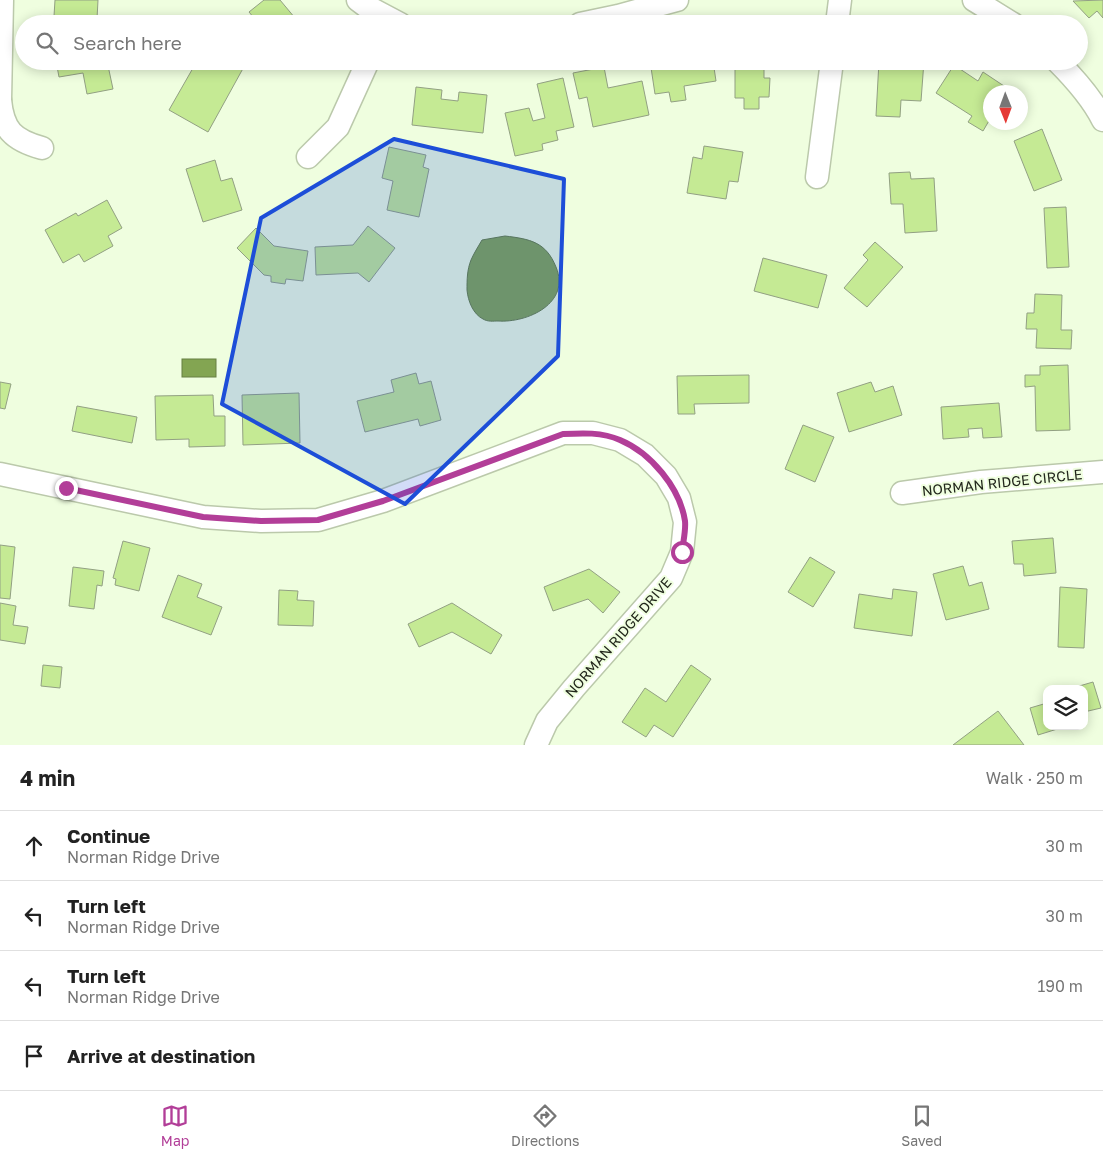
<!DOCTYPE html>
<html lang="en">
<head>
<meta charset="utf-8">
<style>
	body { margin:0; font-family:"Golos Text",sans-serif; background:#f2f2f2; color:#222 }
	.controls { position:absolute; right:15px; bottom:15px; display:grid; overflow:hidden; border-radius:10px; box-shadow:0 2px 12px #0003 }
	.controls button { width:45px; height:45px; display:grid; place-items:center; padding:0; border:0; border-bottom:1px solid #e0e0e0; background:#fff; color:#222; font:25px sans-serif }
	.compass { position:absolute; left:983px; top:85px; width:45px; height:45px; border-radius:50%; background:#fff; box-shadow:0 2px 12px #0003; rotate:179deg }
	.stop { position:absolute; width:15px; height:15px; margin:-11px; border:4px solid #b23e98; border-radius:50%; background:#fff }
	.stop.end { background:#b23e98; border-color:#fff; box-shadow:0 1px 5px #0008 }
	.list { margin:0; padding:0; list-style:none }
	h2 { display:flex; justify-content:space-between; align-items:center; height:65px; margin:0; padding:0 20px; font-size:21px }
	h2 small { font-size:16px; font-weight:400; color:#767676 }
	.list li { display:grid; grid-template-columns:32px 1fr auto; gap:15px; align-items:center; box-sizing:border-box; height:70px; padding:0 20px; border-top:1px solid #e0e0e0 }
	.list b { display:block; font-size:19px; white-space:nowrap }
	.list p { margin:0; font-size:16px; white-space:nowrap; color:#767676 }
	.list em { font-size:16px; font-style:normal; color:#767676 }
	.icon { flex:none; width:28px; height:28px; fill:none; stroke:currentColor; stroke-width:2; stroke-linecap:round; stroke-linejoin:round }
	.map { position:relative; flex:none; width:1103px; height:745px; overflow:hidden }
	.search { position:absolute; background:#fff; box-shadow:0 2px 12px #0003; left:15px; right:15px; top:15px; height:55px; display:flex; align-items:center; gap:12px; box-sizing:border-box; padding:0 18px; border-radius:28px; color:#767676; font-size:19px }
	.sheet { height:345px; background:#fff }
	nav { display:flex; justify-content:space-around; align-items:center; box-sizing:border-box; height:70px; border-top:1px solid #e0e0e0; background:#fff; font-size:14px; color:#767676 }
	nav a { display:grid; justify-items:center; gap:2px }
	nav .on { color:#b23e98 }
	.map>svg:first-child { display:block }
</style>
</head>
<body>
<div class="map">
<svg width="1103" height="745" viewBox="0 0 1103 745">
	<rect width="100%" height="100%" fill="#effedf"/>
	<g fill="#83a552" stroke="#667f42">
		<path d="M505 236C530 239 546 242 556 267 571 303 528 323 498 321 493 321 488 322 483 319 473 314 468 301 467 290 467 280 467 270 471 260 474 253 478 247 482 240Z"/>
		<rect x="182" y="359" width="34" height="18"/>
	</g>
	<g fill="#c5ea94" stroke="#92a083">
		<path d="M55 0H98L97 19 54 16Z"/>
		<path d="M264 0H280L300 24H259L249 12Z"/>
		<path d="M1103 0V18L1097 11 1089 18 1073 1Z"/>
		<path d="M56 61H107L113 89 87 94 83 73 59 77Z"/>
		<path d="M197 61H243L246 63 208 132 169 110Z"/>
		<path d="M650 61H713L716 81 684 86 686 100 671 102 669 92 655 94Z"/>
		<path d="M735 61H778V64H764V78H770L769 97H759V109H744V98H735Z"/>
		<path d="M879 61H924L921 101 901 100 900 117 876 116Z"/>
		<path d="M954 65 978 81 983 72 1004 86 1000 92H990V119L983 131 968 122 972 116 936 93Z"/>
		<path d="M604 67 608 88 642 81 649 115 593 127 587 97 579 99 573 73Z"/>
		<path d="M563 78 574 127 556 131 558 140 542 144 543 150 515 156 505 113 529 108 533 121 545 118 537 84Z"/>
		<path d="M416 87 442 90 441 99 458 101 459 92 487 95 483 133 412 125Z"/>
		<path d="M1042 129 1062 180 1034 191 1014 141Z"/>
		<path d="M704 146 743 152 738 182 729 181 726 199 687 193 693 157 702 159Z"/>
		<path d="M389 147 426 155 423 167 429 169 419 217 387 210 393 181 382 178Z"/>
		<path d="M215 160 221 181 232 178 242 210 203 222 186 169Z"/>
		<path d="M910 172 911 179 934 178 937 231 905 233 903 204H891L889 173Z"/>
		<path d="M107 200 122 228 108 236 113 246 84 262 79 254 63 263 45 230 76 213 78 216Z"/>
		<path d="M1066 207 1069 267 1047 268 1044 208Z"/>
		<path d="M368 226 395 248 369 282 358 273 316 275 315 247 353 245Z"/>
		<path d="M256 228 274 246 308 251 303 281 286 279 285 284 271 282V276L264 275 237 248Z"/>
		<path d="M875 242 903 267 867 307 844 288 868 260 863 255Z"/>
		<path d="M763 258 827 275 818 308 754 291Z"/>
		<path d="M1035 294 1062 295 1061 330H1072L1071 349 1036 348 1037 329H1026L1027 313H1034Z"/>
		<path d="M1068 365 1070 430 1036 431 1035 386 1025 387V375H1040V366Z"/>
		<path d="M416 373 419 384 431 381 441 420 420 426 418 419 365 432 357 401 394 392 391 380Z"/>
		<path d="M749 375V403L694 404 695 414H678L677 376Z"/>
		<path d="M0 382 11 384 5 409 0 408Z"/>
		<path d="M871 382 875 392 893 386 902 415 849 432 837 393Z"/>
		<path d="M299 393 300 443 243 445 242 395Z"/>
		<path d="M213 395 214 416H225V446L189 447V439L156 440 155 396Z"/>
		<path d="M999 403 1002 437 983 438 982 428 968 429 969 437 943 439 941 407Z"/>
		<path d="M77 406 137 417 132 443 72 431Z"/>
		<path d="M803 425 834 437 815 482 785 469Z"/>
		<path d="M1053 538 1056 573 1024 576 1023 564H1014L1012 541Z"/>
		<path d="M123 541 150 548 139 591 115 585 116 579 113 578Z"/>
		<path d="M0 545 15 547 10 599 0 598Z"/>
		<path d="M810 557 835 572 813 607 788 592Z"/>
		<path d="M963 566 969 586 982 582 989 609 946 620 933 574Z"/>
		<path d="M73 567 104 571 102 586 97 585 94 609 69 606Z"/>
		<path d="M589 569 620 592 603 613 588 599 553 611 544 587Z"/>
		<path d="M178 575 202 584 197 597 222 607 211 635 162 617Z"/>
		<path d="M1060 587 1087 589 1084 648 1058 647Z"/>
		<path d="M893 589 917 592 912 636 854 628 859 594 892 599Z"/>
		<path d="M279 590 298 591 297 600 314 601 313 626 278 625Z"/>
		<path d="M0 603 16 606 13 625 28 627 25 644 0 640Z"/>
		<path d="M452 603 502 635 491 654 452 632 419 647 408 624Z"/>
		<path d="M43 665 62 667 60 688 41 686Z"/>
		<path d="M691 665 711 679 673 737 654 725 646 737 622 722 645 688 666 702Z"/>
		<path d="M1093 682 1101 708 1084 712V689H1069Z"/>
		<path d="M1047 703V726H1067L1038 735 1030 708Z"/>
		<path d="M998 711 1024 745H953Z"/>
	</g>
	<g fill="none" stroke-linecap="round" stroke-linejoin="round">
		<g stroke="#bbc9ab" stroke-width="25">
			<g id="minor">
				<path d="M358 0 366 6 400 24"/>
				<path d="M974 0 1013 24"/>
				<path d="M580 24 618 16 677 0"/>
				<path d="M837 24 840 0"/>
				<path d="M1057 61C1075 79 1092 98 1103 120"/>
				<path d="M0 100 2 0"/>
				<path d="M0 100C3 130 13 140 42 148"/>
				<path d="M308 157 338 127 368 61"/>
				<path d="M817 177 832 61"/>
				<path d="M0 474 203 517 261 521 318 520 383 501 563 433H593L620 440 645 455 666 476 679 498 685 522 682 552 671 578 574 688 547 721 536 745"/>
				<path d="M902 493 981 482 1103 472"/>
			</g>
		</g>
		<use href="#minor" stroke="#fff" stroke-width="22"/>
	</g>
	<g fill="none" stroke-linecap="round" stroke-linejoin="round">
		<path stroke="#b23e98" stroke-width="6" d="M66 488 203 517 261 521 318 520 383 501 563 434C582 433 602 432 620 440 651 453 680 488 685 521 686 531 683 542 682 552"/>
	</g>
	<path fill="#1d4ed8" fill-opacity="0.2" stroke="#1d4ed8" stroke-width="4" stroke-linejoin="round" d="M394 139 564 179 558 356 405 504 222 404 261 218Z"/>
	<g text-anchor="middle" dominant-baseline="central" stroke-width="4" stroke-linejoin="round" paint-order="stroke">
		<g font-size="14" fill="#22271c" stroke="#effedf">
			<text transform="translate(1002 482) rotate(-6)">NORMAN RIDGE CIRCLE</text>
			<text transform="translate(618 637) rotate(-49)">NORMAN RIDGE DRIVE</text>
		</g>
	</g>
</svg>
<div class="controls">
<button><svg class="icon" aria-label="layers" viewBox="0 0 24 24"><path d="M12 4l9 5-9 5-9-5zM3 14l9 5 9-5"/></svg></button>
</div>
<svg class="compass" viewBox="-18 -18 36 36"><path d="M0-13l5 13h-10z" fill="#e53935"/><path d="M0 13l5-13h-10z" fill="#767676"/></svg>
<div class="stop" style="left:682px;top:552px"></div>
<div class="stop end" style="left:66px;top:488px"></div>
<div class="search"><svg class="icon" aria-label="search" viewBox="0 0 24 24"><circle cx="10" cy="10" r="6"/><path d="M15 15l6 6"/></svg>Search here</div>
</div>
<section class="sheet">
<h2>4 min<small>Walk · 250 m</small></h2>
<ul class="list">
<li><svg class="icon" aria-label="ahead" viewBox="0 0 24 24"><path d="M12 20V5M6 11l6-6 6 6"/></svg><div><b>Continue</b><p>Norman Ridge Drive</p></div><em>30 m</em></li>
<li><svg class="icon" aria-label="left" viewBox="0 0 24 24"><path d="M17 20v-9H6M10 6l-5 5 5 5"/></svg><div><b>Turn left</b><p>Norman Ridge Drive</p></div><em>30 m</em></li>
<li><svg class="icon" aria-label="left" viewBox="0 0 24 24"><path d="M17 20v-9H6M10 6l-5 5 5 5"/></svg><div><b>Turn left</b><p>Norman Ridge Drive</p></div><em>190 m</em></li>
<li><svg class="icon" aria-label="arrive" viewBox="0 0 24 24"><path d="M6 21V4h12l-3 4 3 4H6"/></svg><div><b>Arrive at destination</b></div></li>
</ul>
</section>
<nav>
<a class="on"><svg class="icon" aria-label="map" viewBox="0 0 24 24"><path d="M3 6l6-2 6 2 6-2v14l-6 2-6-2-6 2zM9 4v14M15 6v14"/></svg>Map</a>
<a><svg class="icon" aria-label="directions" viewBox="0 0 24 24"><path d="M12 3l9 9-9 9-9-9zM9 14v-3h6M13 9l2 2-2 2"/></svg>Directions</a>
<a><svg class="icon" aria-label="saved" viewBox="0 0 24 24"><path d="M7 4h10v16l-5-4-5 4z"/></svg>Saved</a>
</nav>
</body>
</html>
